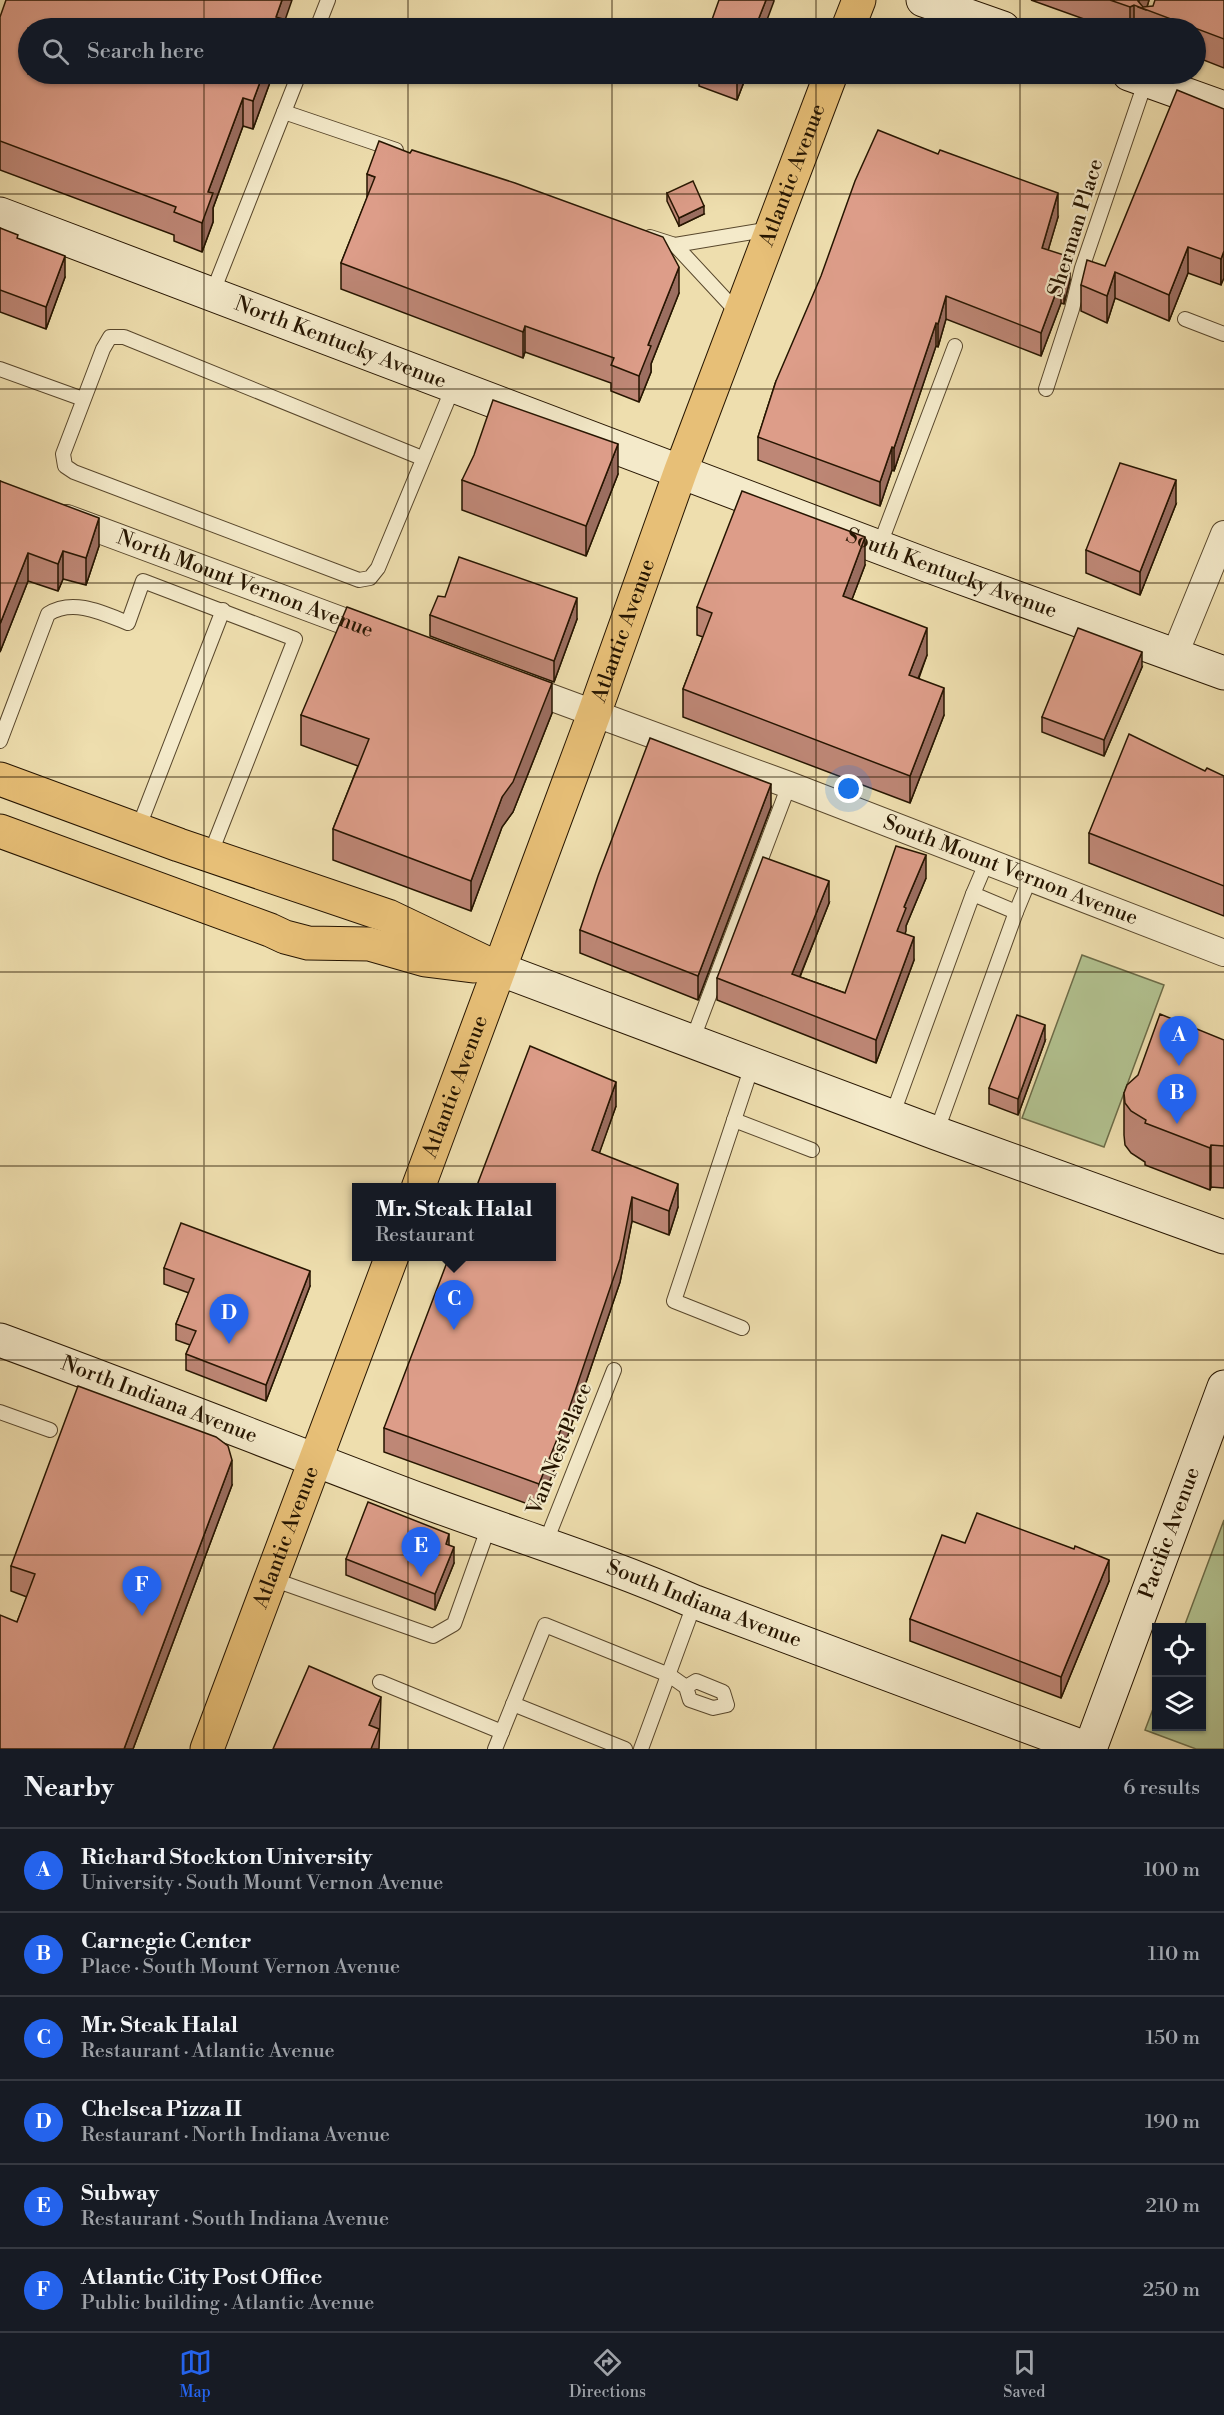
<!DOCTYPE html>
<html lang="en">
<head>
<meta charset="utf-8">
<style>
	body { margin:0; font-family:"Libre Bodoni",serif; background:#20242c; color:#f1f3f6 }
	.controls { position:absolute; right:18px; bottom:18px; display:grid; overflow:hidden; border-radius:0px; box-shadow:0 2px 4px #0004 }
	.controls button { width:54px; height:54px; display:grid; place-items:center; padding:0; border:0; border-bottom:2px solid #363941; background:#171b24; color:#f1f3f6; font:30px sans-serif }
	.you { position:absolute; left:849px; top:789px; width:21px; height:21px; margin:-15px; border:4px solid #fff; border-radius:50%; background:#1a73e8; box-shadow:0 0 0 9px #1a73e833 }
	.badge { display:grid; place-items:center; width:39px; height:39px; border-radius:50%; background:#2563eb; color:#fff; font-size:20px; font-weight:700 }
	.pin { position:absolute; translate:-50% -50px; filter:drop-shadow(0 2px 3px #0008) }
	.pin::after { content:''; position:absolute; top:32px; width:21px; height:18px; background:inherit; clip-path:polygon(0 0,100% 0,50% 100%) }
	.popup { position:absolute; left:352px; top:1183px; width:204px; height:78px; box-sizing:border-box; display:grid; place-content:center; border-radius:0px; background:#171b24; filter:drop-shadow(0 2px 4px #0005); font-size:20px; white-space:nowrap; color:#9ea1a6 }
	.popup b { font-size:22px; color:#f1f3f6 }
	.popup::after { content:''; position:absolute; left:50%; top:100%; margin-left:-12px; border:12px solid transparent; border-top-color:#171b24 }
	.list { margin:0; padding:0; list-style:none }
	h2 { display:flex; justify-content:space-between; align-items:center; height:78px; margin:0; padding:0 24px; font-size:26px }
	h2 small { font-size:20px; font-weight:400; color:#9ea1a6 }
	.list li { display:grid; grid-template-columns:39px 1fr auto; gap:18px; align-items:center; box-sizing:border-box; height:84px; padding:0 24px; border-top:2px solid #363941 }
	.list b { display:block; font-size:22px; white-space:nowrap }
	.list p { margin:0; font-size:20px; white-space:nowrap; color:#9ea1a6 }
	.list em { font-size:20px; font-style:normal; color:#9ea1a6 }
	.icon { flex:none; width:33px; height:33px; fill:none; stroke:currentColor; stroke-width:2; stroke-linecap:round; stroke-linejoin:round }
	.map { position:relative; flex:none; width:1224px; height:1749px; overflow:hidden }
	.search { position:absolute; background:#171b24; box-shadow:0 2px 4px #0004; left:18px; right:18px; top:18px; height:66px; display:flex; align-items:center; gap:15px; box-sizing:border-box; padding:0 21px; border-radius:33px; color:#9ea1a6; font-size:22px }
	.sheet { height:582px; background:#171b24 }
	nav { display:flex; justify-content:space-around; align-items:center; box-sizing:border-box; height:84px; border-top:2px solid #363941; background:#171b24; font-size:16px; color:#9ea1a6 }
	nav a { display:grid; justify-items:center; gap:3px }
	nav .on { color:#2563eb }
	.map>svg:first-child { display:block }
</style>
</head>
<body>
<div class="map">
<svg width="1224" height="1749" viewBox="0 0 1224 1749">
	<rect width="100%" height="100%" fill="#eedeae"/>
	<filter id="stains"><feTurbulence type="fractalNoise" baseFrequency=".00333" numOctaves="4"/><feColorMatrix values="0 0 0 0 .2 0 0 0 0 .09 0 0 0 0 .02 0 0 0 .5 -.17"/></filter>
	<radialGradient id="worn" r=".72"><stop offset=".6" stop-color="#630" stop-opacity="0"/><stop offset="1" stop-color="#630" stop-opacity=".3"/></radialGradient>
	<g fill="#b2c290" stroke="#6c6c48" stroke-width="1.5">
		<path d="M1082 955 1164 985 1104 1147 1022 1118Z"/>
		<path d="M1224 1520V1749H1196L1145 1730 1156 1701V1726H1202V1628L1184 1627Z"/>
	</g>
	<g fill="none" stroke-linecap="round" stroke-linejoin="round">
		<g stroke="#58472c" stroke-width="16">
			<g id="lane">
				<path d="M317 28 328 0"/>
				<path d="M284 112 396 150"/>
				<path d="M650 237 675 245 771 229"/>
				<path d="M675 245 739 314"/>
				<path d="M212 294 299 74"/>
				<path d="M1185 319 1224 334"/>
				<path d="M0 369 83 399"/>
				<path d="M1046 389 1072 309 1082 268 1146 80"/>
				<path d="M422 458 124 337H110L103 349 63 454 65 466 74 472 359 580 370 578 378 568 454 385"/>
				<path d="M879 547 955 346"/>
				<path d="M0 741 48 614C73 598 103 613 128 623L143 581 295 639 210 855"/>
				<path d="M138 829 223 610"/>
				<path d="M973 894 987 861"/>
				<path d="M1016 912 1030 878"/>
				<path d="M692 1041 789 785"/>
				<path d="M892 1116 973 894 1016 912 936 1133"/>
				<path d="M734 1120 812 1150"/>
				<path d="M742 1328 674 1301 753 1063"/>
				<path d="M0 1412 50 1430"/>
				<path d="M545 1544 614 1370"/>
				<path d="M272 1579 433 1636 454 1624 489 1526"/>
				<path d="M380 1682 502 1732"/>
				<path d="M513 1704 625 1749"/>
				<path d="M495 1749 545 1625 669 1675 686 1687 690 1700 713 1708 727 1705 723 1692 696 1681 686 1687"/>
				<path d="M641 1749 695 1602"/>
			</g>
		</g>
		<g stroke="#58472c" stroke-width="28">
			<g id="street">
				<path id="s1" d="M67 518 373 632"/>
				<path d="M1175 654 1224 534"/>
				<path id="s2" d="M520 686 789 785 1224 953"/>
			</g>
		</g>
		<g stroke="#261500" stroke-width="35">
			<g id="secondary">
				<path d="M923 0 1003 28"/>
				<path d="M1129 74 1224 108"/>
				<path id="s3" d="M0 214 929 566 1224 673"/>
				<path d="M499 969 936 1133 1224 1237"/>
				<path id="s4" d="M0 1340C142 1392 282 1448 423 1501 514 1535 607 1563 695 1602L1088 1749"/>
				<path id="s5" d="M1090 1749 1224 1387"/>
			</g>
		</g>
		<g stroke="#261500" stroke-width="35">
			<g id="primary">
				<path d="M0 779 179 845 388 916 499 969"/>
				<path d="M0 831 270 930 285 937 308 943 369 944 425 960 473 966"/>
			</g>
		</g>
		<g stroke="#261500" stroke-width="35">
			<g id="highway">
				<path d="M848 28 859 0"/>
				<path id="s6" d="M418 1188 594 714 681 470 831 74"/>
				<path id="s7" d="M207 1749 392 1256"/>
			</g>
		</g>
		<use href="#lane" stroke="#f4eaca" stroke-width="14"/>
		<use href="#street" stroke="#f4eaca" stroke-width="26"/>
		<use href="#secondary" stroke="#f4eaca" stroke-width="33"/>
		<use href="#primary" stroke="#e7bf77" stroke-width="33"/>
		<use href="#highway" stroke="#e7bf77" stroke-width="33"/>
	</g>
	<g fill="#be8776" stroke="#261500" stroke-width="1.5">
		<path d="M1031 0H1149L1147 7 1224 0V68L1196 57V28H1109Z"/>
		<path d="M0 17 283 26 273 74 253 129 243 126 213 208V222L202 252 174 241V235L0 170Z"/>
		<path d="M699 74H747L737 100 699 86Z"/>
		<path d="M1224 109 1221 285 1188 273 1169 321 1115 298 1107 323 1081 311V285L1105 266Z"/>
		<path d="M367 174 679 293 651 364V372L639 402 611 391V383L525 352 523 358 341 289V263L367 198Z"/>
		<path d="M667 193 704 214 679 226 667 201Z"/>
		<path d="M1058 217 1048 250 1070 280 1064 304 1061 303 1041 356 946 319 938 347 936 346 894 471 892 470 880 506 758 460V437L776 381Z"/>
		<path d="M0 228 18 239 65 277 46 329 0 312Z"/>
		<path d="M618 474 586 556 462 510V480Z"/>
		<path d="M0 481 99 546 86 585 63 579 58 591 28 581 0 652Z"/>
		<path d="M1176 504 1140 595 1086 573V550Z"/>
		<path d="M865 565 852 599 927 655 919 678 944 715 910 803 683 717V689L703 637 697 635V607Z"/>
		<path d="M430 615 577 619 554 682 430 636Z"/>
		<path d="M1142 667 1104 756 1042 732V717Z"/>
		<path d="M552 713 513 812 502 827 471 911 333 860V829L358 766 301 745V715Z"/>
		<path d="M1205 771 1224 776V916L1089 863V833Z"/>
		<path d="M771 807 698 1000 580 953V930Z"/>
		<path d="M926 878 906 926 905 934 914 960 876 1063 717 1000V978L829 903 800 977 845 993Z"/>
		<path d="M1224 1040V1188L1211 1187 1210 1190 1145 1165V1162L1131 1153 1125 1145 1124 1135V1093Z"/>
		<path d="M1045 1041 1018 1115 989 1104V1088Z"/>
		<path d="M616 1106 599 1153 678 1207 669 1235 632 1221 620 1282 568 1435 539 1508 384 1452V1428Z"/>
		<path d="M164 1268 310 1286 266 1401 186 1370V1354L190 1345 176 1340V1324L189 1293 164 1284Z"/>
		<path d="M232 1485 133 1749H0L17 1622 27 1597 11 1591V1566Z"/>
		<path d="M965 1543 1109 1581 1061 1698 910 1641V1619Z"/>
		<path d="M346 1559 454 1563 435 1610 346 1575Z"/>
	</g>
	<g fill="#9b6e60" stroke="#261500" stroke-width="1.5">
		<path d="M282 0H292L283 26V28H276V17Z"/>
		<path d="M766 0H774V1L764 28H755Z"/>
		<path d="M1139 0H1149L1146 10 1138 7Z"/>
		<path d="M1134 5V28H1130V7Z"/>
		<path d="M263 74H273L253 129V101Z"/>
		<path d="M738 74H747L737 100V77Z"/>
		<path d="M243 98V126L213 208V222L202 252V223L208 192Z"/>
		<path d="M1058 193V217L1042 271V248Z"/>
		<path d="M704 206V214L679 226V218Z"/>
		<path d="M1188 247V273L1169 321V295Z"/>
		<path d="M1224 251V278L1221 285V259Z"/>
		<path d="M65 256V277L46 329V307Z"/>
		<path d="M1070 257V280L1064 304V281Z"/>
		<path d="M679 267V293L651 364V372L639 402V376L648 345Z"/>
		<path d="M1115 272V298L1107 323V296Z"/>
		<path d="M1061 279V303L1041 356V333Z"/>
		<path d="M946 296V319L938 347V324Z"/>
		<path d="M936 323V346L894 471V448Z"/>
		<path d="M525 326V352L523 358V332Z"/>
		<path d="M618 444V474L586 556V526Z"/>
		<path d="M892 447V470L880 506V482Z"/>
		<path d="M1176 480V504L1140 595V572Z"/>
		<path d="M99 518V546L86 585V558Z"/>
		<path d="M865 537V565L843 623V596Z"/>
		<path d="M63 551V579L58 591V564Z"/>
		<path d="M28 553V581L0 652V624Z"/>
		<path d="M577 598V619L554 682V661Z"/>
		<path d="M927 628V655L909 702V675Z"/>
		<path d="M1142 652V667L1104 756V740Z"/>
		<path d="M552 683V713L513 812 502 827 471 911V881L502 797Z"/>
		<path d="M944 688V715L910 803V776Z"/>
		<path d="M771 784V807L698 1000V976Z"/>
		<path d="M926 855V878L906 926V931L897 954V931L904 907Z"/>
		<path d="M829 881V903L792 996V974Z"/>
		<path d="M914 937V960L876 1063V1040Z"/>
		<path d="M1045 1025V1041L1018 1115V1099Z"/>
		<path d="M616 1082V1106L592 1174V1150Z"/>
		<path d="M1211 1145V1187L1210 1190V1148Z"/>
		<path d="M678 1184V1207L669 1235V1211Z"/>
		<path d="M632 1197V1221L620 1282 568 1435 539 1508V1484Z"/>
		<path d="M310 1271V1286L266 1401V1385Z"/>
		<path d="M232 1460V1485L133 1749H124Z"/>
		<path d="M449 1534V1550L446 1544Z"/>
		<path d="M454 1547V1563L435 1610V1594Z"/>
		<path d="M1109 1560V1581L1061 1698V1677Z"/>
		<path d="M381 1697 379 1749H369V1725Z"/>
	</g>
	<g fill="#dd9d89" stroke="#261500" stroke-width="1.5">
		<path d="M6 0H282L276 17 283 19 279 28H28V74H263L253 101 243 98 208 192 213 193 202 223 174 212 176 207 0 141V17Z"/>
		<path d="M719 0H766L755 28H709Z"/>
		<path d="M1110 0H1139L1138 1 1143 7 1153 6 1155 0H1224V39L1134 5 1130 7Z"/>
		<path d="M728 74H738L737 77Z"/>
		<path d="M1177 90 1224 109V251L1221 259 1188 247 1169 295 1115 272 1107 296 1081 285 1087 260 1105 266Z"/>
		<path d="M878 130 938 154 940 150 1058 193 1042 248 1070 257 1064 281 1061 279 1041 333 946 296 938 324 936 323 894 448 892 447 880 482 758 437 776 381 821 276 855 181Z"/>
		<path d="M379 141 410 153 412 150 515 183 663 237 679 267 648 345 651 346 639 376 611 365 614 358 525 326 523 332 341 263 375 177 367 174Z"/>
		<path d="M693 181 704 206 679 218 667 193Z"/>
		<path d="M0 228 18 235 17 238 65 256 46 307 0 290Z"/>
		<path d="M493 400 618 444 586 526 462 480 474 455Z"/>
		<path d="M1120 463 1176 480 1140 572 1086 550Z"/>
		<path d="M0 481 99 518 86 558 63 551 58 564 28 553 0 624Z"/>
		<path d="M742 491 865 537 843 596 927 628 909 675 944 688 910 776 683 689 712 613 697 607Z"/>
		<path d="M459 557 577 598 554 661 430 615 438 596 445 597Z"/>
		<path d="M347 607 552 683 513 782 502 797 471 881 333 829 369 739 301 715Z"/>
		<path d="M1078 628 1142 652 1104 740 1042 717Z"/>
		<path d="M1129 734 1205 771 1207 768 1224 776V886L1089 833Z"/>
		<path d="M650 738 771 784 698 976 580 930 598 876Z"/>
		<path d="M896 846 926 855 904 907 906 908 897 931 914 937 876 1040 717 978 763 857 829 881 792 974 845 993Z"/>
		<path d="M1160 1014 1224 1040V1146L1211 1145 1210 1148 1145 1123 1146 1120 1131 1111 1125 1103 1124 1093 1127 1085 1138 1075Z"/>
		<path d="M1017 1015 1045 1025 1018 1099 989 1088Z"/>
		<path d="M530 1046 616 1082 592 1150 678 1184 669 1211 632 1197 620 1259 568 1412 539 1484 384 1428 449 1257H552V1188H476Z"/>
		<path d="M181 1223 310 1271 266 1385 186 1354 196 1331 176 1324 194 1279 164 1268Z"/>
		<path d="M78 1386 216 1437 228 1446 232 1460 124 1749H0V1615L17 1622 35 1574 11 1566Z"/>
		<path d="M368 1502 449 1534 446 1544 454 1547 435 1594 346 1559Z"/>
		<path d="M977 1513 1074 1549 1075 1546 1109 1560 1061 1677 910 1619 942 1535 965 1543Z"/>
		<path d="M309 1666 381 1697 369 1725 379 1729 371 1749H273Z"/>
	</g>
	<path fill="none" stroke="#261500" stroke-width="1.5" stroke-opacity="0.55" d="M204 0V28M408 0V28M612 0V28M816 0V28M1020 0V28M204 74V1749M408 74V1749M612 74V1749M816 74V1749M1020 74V1749M0 194H1224M0 389H1224M0 583H1224M0 777H1224M0 972H1224M0 1166H1224M0 1360H1224M0 1555H1224"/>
	<g text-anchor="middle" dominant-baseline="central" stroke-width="4.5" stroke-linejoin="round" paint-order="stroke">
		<g font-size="21" fill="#261500" stroke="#f4eaca">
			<text stroke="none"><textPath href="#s6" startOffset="1080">Atlantic Avenue</textPath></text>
			<text transform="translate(1076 228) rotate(-73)">Sherman Place</text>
			<text stroke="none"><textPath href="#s3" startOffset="364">North Kentucky Avenue</textPath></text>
			<text stroke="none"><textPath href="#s3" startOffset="1017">South Kentucky Avenue</textPath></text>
			<text stroke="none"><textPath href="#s1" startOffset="190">North Mount Vernon Avenue</textPath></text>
			<text stroke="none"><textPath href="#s6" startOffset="594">Atlantic Avenue</textPath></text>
			<text stroke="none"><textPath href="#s2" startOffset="524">South Mount Vernon Avenue</textPath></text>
			<text stroke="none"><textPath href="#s6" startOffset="108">Atlantic Avenue</textPath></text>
			<text stroke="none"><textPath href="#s4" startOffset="170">North Indiana Avenue</textPath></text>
			<text transform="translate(560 1449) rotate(-68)">Van Nest Place</text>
			<text stroke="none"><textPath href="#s5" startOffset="230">Pacific Avenue</textPath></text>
			<text stroke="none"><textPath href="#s7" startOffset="226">Atlantic Avenue</textPath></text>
			<text stroke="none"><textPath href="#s4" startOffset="752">South Indiana Avenue</textPath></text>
		</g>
	</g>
	<rect width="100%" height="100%" filter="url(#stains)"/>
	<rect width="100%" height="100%" fill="url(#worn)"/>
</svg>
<div class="controls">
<button><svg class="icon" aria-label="locate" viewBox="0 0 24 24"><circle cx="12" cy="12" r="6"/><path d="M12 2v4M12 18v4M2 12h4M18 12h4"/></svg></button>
<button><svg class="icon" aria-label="layers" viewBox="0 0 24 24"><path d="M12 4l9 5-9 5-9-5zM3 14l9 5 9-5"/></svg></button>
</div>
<div class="you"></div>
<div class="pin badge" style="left:1179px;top:1066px">A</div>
<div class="pin badge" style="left:1177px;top:1124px">B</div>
<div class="pin badge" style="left:454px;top:1330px">C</div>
<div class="popup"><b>Mr. Steak Halal</b>Restaurant</div>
<div class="pin badge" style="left:229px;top:1344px">D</div>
<div class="pin badge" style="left:421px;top:1577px">E</div>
<div class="pin badge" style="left:142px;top:1616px">F</div>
<div class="search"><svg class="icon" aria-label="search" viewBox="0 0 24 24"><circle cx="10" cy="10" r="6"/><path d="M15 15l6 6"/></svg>Search here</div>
</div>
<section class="sheet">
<h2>Nearby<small>6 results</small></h2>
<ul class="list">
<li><span class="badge">A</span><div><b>Richard Stockton University</b><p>University · South Mount Vernon Avenue</p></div><em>100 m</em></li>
<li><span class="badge">B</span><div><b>Carnegie Center</b><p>Place · South Mount Vernon Avenue</p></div><em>110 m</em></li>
<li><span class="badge">C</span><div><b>Mr. Steak Halal</b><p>Restaurant · Atlantic Avenue</p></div><em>150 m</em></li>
<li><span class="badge">D</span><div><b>Chelsea Pizza II</b><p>Restaurant · North Indiana Avenue</p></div><em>190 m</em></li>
<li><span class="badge">E</span><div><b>Subway</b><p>Restaurant · South Indiana Avenue</p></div><em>210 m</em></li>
<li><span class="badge">F</span><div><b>Atlantic City Post Office</b><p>Public building · Atlantic Avenue</p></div><em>250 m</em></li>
</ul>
</section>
<nav>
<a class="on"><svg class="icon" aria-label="map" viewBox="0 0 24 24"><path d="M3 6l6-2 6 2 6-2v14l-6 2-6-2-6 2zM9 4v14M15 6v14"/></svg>Map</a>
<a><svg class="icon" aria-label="directions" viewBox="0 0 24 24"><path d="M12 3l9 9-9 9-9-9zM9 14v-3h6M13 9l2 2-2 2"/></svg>Directions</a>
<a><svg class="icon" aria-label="saved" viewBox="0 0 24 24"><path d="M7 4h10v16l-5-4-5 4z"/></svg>Saved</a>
</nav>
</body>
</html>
